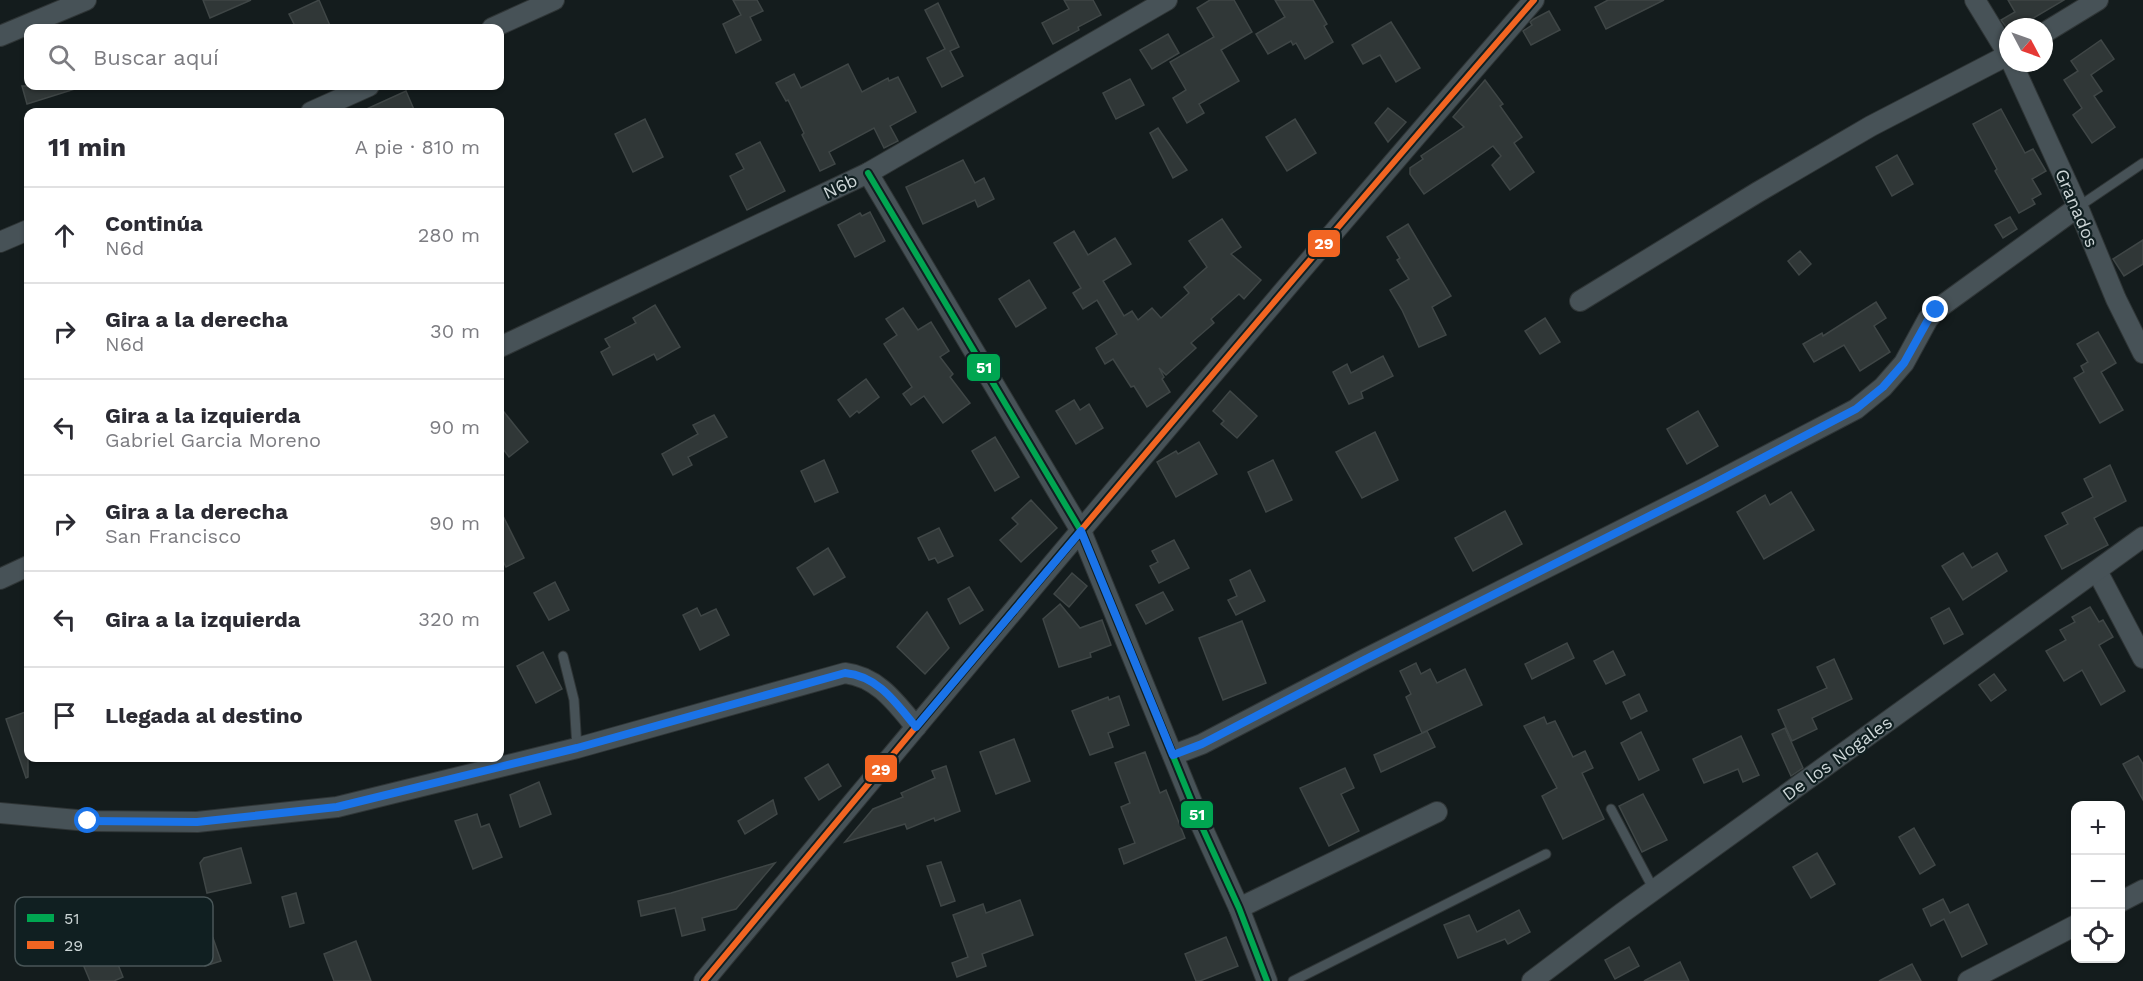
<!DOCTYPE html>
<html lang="es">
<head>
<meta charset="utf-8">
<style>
	body { margin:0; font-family:"Work Sans",sans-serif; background:#f2f2f3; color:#2b2b33 }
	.controls { position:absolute; right:18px; bottom:18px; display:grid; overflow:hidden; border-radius:12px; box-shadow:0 2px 4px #0004 }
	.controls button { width:54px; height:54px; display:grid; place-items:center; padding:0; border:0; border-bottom:2px solid #e1e1e2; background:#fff; color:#2b2b33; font:30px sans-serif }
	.compass { position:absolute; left:1999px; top:18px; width:54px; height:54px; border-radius:50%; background:#fff; box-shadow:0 2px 4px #0004; rotate:131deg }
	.stop { position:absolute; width:18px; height:18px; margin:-14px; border:4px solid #1a73e8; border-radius:50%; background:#fff }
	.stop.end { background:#1a73e8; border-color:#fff; box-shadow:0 2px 6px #0008 }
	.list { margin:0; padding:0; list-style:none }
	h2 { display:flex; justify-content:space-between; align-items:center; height:78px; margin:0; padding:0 24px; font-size:26px }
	h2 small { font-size:20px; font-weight:400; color:#7c7c81 }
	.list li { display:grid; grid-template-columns:39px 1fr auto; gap:18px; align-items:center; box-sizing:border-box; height:96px; padding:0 24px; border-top:2px solid #e1e1e2 }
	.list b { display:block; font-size:22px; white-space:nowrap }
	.list p { margin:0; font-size:20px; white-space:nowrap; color:#7c7c81 }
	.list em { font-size:20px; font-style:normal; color:#7c7c81 }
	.icon { flex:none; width:33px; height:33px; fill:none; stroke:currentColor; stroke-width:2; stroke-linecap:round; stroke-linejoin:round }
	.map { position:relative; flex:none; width:2143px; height:981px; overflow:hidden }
	.search { position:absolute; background:#fff; box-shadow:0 2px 4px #0004; left:24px; top:24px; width:480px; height:66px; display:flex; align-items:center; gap:15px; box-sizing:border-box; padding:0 21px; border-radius:12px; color:#7c7c81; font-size:22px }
	.panel { position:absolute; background:#fff; box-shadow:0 2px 4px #0004; left:24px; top:108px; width:480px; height:654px; border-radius:12px }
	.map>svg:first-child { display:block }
</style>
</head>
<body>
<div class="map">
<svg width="2143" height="981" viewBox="0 0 2143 981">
	<rect width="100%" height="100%" fill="#141c1d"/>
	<g fill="#303737" stroke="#3f4646" stroke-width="1.5">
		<path d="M203 0H251L210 18Z"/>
		<path d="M319 0 331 28H296L289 14Z"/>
		<path d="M733 0H757L763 11 750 17 761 40 736 53 723 24 741 15Z"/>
		<path d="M1064 0H1093L1101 15 1078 27 1079 30 1053 44 1042 23 1069 9Z"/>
		<path d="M1210 0H1234L1252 32 1221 50 1239 81 1199 104 1204 113 1187 123 1173 98 1186 90 1170 62 1214 37 1197 8Z"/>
		<path d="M1275 0H1313L1327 24 1324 26 1333 42 1305 59 1296 43 1293 45 1291 41 1268 54 1256 34 1285 17Z"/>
		<path d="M1608 0H1664L1606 29 1595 7Z"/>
		<path d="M2008 0H2064L2018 27H2006L2001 20 2015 12Z"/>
		<path d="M938 3 959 47 950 51 963 76 942 87 927 58 945 49 925 10Z"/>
		<path d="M1549 11 1560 30 1531 45 1523 31 1532 25 1530 22 1534 19Z"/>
		<path d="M1391 22 1420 68 1396 82 1380 55 1363 64 1352 45Z"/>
		<path d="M1168 34 1179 53 1152 69 1140 50Z"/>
		<path d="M2101 40 2114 59 2091 75 2102 91 2094 96 2115 127 2092 143 2073 115 2082 108 2064 80 2078 71 2071 61Z"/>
		<path d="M848 64 862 92 888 78 889 81 898 77 916 112 890 126 898 141 884 148 874 128 829 152 835 164 820 171 802 135 804 133 788 100 786 101 776 83 794 74 801 88Z"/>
		<path d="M1130 79 1144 105 1116 119 1103 93Z"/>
		<path d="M1485 80 1503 104 1500 106 1522 137 1514 143 1534 172 1510 190 1492 165 1501 156 1493 146 1424 194 1410 174V168L1423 159 1421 156 1464 127 1453 117Z"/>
		<path d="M22 86H75V89L27 104Z"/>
		<path d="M406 91 415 112H360Z"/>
		<path d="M1388 108 1406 122 1388 142 1375 123Z"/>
		<path d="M2001 109 2025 153 2033 149 2046 171 2032 179 2041 194 2032 199 2035 204 2019 213 1995 171 1997 169 1973 124Z"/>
		<path d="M645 119 663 157 633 172 615 134Z"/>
		<path d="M1295 119 1316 153 1287 171 1266 137Z"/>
		<path d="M1158 128 1187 170 1173 178 1150 133Z"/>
		<path d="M760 142 785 191 747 210 730 176 744 169 736 154Z"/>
		<path d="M1897 155 1913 184 1892 196 1876 167Z"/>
		<path d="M963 160 975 183 984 178 994 199 978 207 975 200 923 224 906 187Z"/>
		<path d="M870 212 885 241 855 257 838 225 860 213 862 216Z"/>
		<path d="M2010 217 2017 229 2003 238 1995 225Z"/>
		<path d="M1222 219 1241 247 1231 254 1261 280 1244 299 1239 294 1211 319 1214 323 1191 343 1196 348 1166 375 1159 368 1164 377 1162 379 1170 392 1147 407 1134 386 1131 387 1113 359 1105 364 1096 348 1117 334 1097 300 1083 309 1073 293 1081 288 1054 243 1074 231 1088 255 1115 238 1131 264 1103 281 1124 316 1132 311 1138 320 1152 308 1161 318 1189 293 1184 287 1207 267 1189 241Z"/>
		<path d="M1408 224 1451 296 1432 307 1446 335 1419 347 1402 310 1390 290 1409 279 1397 260 1400 258 1387 237Z"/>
		<path d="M2143 240V264L2124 276 2113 259Z"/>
		<path d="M1800 251 1811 264 1799 275 1788 261Z"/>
		<path d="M1029 280 1046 308 1016 327 999 299Z"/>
		<path d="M1876 302 1886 318 1874 326 1890 352 1860 371 1844 345 1814 362 1803 344 1822 333 1823 336Z"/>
		<path d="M655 305 680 347 657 360 654 354 613 375 601 352 610 347 605 339 636 323 633 318Z"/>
		<path d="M903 308 918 330 931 322 949 351 940 357 953 374 950 377 970 403 943 423 924 396 911 405 903 394 912 387 884 344 897 335 886 319Z"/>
		<path d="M1545 318 1560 342 1540 354 1525 331Z"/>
		<path d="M2098 332 2116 363 2101 372 2123 410 2100 423 2074 378 2084 372 2081 366 2088 362 2077 344Z"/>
		<path d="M1383 356 1393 376 1361 392 1363 398 1349 404 1333 372 1347 364 1351 373Z"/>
		<path d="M866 379 879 397 859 413 857 411 850 417 838 400Z"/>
		<path d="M1230 391 1257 416 1237 438 1221 424 1224 421 1213 411Z"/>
		<path d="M1074 400 1080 410 1089 404 1103 428 1076 444 1056 411Z"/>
		<path d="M500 407 528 442 509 457 500 445Z"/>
		<path d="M1698 411 1718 446 1687 464 1667 429Z"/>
		<path d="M714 415 727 437 688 457 692 465 673 475 662 454 698 434 693 425Z"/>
		<path d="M1375 432 1398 480 1362 498 1336 452Z"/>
		<path d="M995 437 1019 477 995 491 972 451Z"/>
		<path d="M1199 442 1217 474 1176 497 1157 462 1176 451 1178 454Z"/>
		<path d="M824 460 838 492 815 502 801 471Z"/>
		<path d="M1273 460 1292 500 1266 512 1248 472Z"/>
		<path d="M2110 465 2126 501 2094 518 2108 545 2062 569 2045 536 2068 524 2062 513 2093 497 2084 479Z"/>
		<path d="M1791 492 1814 530 1764 559 1737 512 1765 495 1770 505Z"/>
		<path d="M1031 500 1057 528 1021 562 1000 540 1018 524 1012 518Z"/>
		<path d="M500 510 524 558 506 567 500 555Z"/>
		<path d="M1505 511 1522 544 1473 571 1455 538Z"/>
		<path d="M939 528 953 556 938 563 935 558 929 560 918 538Z"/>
		<path d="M1174 540 1189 568 1159 583 1150 566 1158 562 1152 551Z"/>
		<path d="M828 548 845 577 814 595 797 568Z"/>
		<path d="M1963 553 1972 568 1997 553 2007 571 1963 600 1942 566Z"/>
		<path d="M1250 570 1265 601 1236 615 1228 600 1237 596 1230 580Z"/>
		<path d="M1072 573 1087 586 1069 607 1054 594Z"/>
		<path d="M555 582 569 610 549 620 534 593Z"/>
		<path d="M969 587 983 610 960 624 948 599Z"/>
		<path d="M1163 592 1173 610 1146 624 1136 605Z"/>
		<path d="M1060 604 1080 628 1102 620 1111 645 1090 653 1091 657 1059 667 1043 619Z"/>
		<path d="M2090 607 2099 622 2103 620 2113 637 2099 645 2125 691 2101 705 2082 670 2064 681 2046 651 2066 640 2060 630 2075 622 2072 617Z"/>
		<path d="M697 608 701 616 716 609 729 635 700 650 683 615Z"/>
		<path d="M1949 608 1963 634 1944 644 1931 618Z"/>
		<path d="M927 612 949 648 925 674 897 647Z"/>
		<path d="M1242 621 1266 683 1223 700 1199 638Z"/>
		<path d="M1567 643 1574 658 1532 679 1525 664Z"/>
		<path d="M1613 651 1625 675 1606 684 1594 661Z"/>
		<path d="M543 652 562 689 536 703 517 666Z"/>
		<path d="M1834 659 1852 699 1812 718 1817 729 1792 741 1778 710 1827 688 1817 667Z"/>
		<path d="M1416 663 1421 674 1430 669 1437 683 1465 669 1482 705 1422 733 1406 697 1411 694 1400 671Z"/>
		<path d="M1994 674 2006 690 1991 701 1979 685Z"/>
		<path d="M1639 694 1647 711 1631 719 1623 702Z"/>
		<path d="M1119 696 1129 725 1108 733 1113 747 1090 755 1072 711 1108 697 1109 700Z"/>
		<path d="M28 711V777L26 778 6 719Z"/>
		<path d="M1544 717 1547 724 1555 721 1573 757 1585 751 1593 768 1582 773 1604 819 1563 839 1542 796 1557 788 1524 726Z"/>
		<path d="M1785 728 1803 768 1791 776 1772 734Z"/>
		<path d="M1427 731 1435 747 1381 772 1374 755Z"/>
		<path d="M1641 732 1659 770 1639 780 1621 743Z"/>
		<path d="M1741 736 1759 775 1743 782 1738 769 1704 783 1693 759Z"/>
		<path d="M1014 739 1030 781 996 794 980 752Z"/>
		<path d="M1145 752 1160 793 1166 790 1185 838 1124 864 1119 849 1135 843 1121 807 1130 803 1115 763Z"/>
		<path d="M2138 756 2143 764V800L2123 764Z"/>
		<path d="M828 764 841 786 819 800 805 778Z"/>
		<path d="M946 766 960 811 935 821 934 818 907 829 905 824 845 842 873 809 903 797 901 793 935 778 932 771Z"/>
		<path d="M1345 768 1354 788 1341 794 1359 831 1329 846 1300 788Z"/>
		<path d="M539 782 551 814 520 827 510 795Z"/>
		<path d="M1643 794 1667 840 1642 852 1619 806Z"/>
		<path d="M773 800 777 814 745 834 738 821Z"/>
		<path d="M477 814 481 827 489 824 502 857 473 869 455 821Z"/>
		<path d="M1914 828 1935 865 1920 874 1899 837Z"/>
		<path d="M241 848 251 883 207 893 200 863 204 858Z"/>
		<path d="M1817 853 1835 884 1811 898 1793 867Z"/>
		<path d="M941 862 955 901 941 906 927 866Z"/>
		<path d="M775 863 736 909 702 918 705 930 682 936 675 908 641 916 638 901 671 893Z"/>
		<path d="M296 893 304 923 290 927 282 897Z"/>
		<path d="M1943 899 1950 913 1968 904 1987 944 1962 957 1944 919 1931 926 1923 909Z"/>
		<path d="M1020 900 1033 935 982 954 986 966 957 977 952 963 968 957 953 915 983 904 986 913Z"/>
		<path d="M1519 910 1530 932 1508 944 1505 939 1458 958 1444 925 1469 915 1477 932Z"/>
		<path d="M122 932 130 951 115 957 123 977 114 981H90L77 950Z"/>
		<path d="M1226 937 1238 966 1200 981H1196L1185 954Z"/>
		<path d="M213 938 221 961 205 966 198 945Z"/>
		<path d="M356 941 371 981H334L324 954Z"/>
		<path d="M1629 947 1639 966 1615 979 1605 960Z"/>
		<path d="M1680 962 1689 981H1644Z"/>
		<path d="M1912 964 1921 981H1879Z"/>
	</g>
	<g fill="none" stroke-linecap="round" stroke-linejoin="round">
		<g stroke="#2f3536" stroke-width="11">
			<g id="service">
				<path d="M2078 207 2143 163"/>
				<path d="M563 656 574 700 577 748"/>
				<path d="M1611 809 1654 890"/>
				<path d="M1293 981 1546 854"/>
			</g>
		</g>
		<g stroke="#2f3536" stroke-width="22">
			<g id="minor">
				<path d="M1975 0 2008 54"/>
				<path d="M492 28 554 0"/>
				<path d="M2044 33 2098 0"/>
				<path d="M0 36 86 0"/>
				<path d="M2012 63 2078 207 2116 299 2143 353"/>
				<path d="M311 112 369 86"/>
				<path d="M868 173 1081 531 1202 827 1239 908 1267 981"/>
				<path d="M0 242 28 230"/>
				<path d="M1580 301 1758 192 1871 126 2008 55"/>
				<path d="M500 347 868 173 1167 0"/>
				<path d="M2097 571 2143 658"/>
				<path d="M0 579 28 566"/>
				<path d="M1173 755 1202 744 1363 660 1705 488 1856 409 1883 387 1904 363 1928 319 1936 310 2078 207"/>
				<path d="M0 813 88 821 197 822 337 807 577 748 845 673C878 677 896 703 916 727"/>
				<path d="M2120 902 2143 890"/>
				<path d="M1239 908 1437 812"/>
				<path d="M704 981C978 652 1253 323 1534 0"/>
				<path d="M1532 981 1622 913 2143 537"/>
				<path d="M1968 981 2076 925"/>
			</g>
		</g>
		<use href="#service" stroke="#475257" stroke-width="9"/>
		<use href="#minor" stroke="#475257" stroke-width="20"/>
		<g stroke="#101f21" stroke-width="10">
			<path id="bus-1" d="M868 173 1081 531 1202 827 1239 908 1267 981"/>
		</g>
		<g stroke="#101f21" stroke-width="10">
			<path id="bus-2" d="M704 981C978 652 1253 323 1534 0"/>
		</g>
		<use href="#bus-1" stroke="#00a651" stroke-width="6"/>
		<use href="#bus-2" stroke="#f26522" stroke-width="6"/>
	</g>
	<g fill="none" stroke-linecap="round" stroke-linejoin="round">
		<path stroke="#1a73e8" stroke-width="8" d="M88 821 197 822 337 807 577 748 845 673C878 676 896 703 916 727L1081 531 1173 755 1202 744 1364 660 1705 488 1856 409 1883 387 1904 363 1928 320 1936 310"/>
	</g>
	<g text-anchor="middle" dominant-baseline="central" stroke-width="4.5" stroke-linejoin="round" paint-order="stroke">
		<g font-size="18" fill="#cdd6d7" stroke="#101f21">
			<text transform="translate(840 186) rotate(-25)">N6b</text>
			<text transform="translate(2077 208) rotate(67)">Granados</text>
			<text transform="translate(1837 758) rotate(-36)">De los Nogales</text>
		</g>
	</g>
	<rect x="15" y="897" width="198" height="69" rx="9" fill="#101f21" stroke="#495658" stroke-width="1.5"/>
	<rect x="27" y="914" width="27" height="8" fill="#00a651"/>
	<rect x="27" y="941" width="27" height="8" fill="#f26522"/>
	<g font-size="16" fill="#cdd6d7">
		<text x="64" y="924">51</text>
		<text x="64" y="951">29</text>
	</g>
	<g stroke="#101f21" stroke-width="2">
		<rect x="1307" y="229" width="34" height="29" rx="6" fill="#f26522"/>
		<rect x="966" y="353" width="35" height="29" rx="6" fill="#00a651"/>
		<rect x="864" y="754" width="34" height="29" rx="6" fill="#f26522"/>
		<rect x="1180" y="800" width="34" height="29" rx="6" fill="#00a651"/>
	</g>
	<g font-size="16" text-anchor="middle" font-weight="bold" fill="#fff">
		<text x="1324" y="249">29</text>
		<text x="984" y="373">51</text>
		<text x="881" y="775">29</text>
		<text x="1197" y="820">51</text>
	</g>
</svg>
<div class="controls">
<button>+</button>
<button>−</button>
<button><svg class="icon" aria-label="locate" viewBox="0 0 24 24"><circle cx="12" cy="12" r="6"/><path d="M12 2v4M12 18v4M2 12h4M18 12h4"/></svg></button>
</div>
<svg class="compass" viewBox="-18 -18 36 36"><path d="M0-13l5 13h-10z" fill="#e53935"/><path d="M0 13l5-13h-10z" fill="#7c7c81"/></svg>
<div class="stop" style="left:88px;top:821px"></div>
<div class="stop end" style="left:1936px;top:310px"></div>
<div class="search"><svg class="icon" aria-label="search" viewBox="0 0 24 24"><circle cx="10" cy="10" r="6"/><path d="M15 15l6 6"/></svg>Buscar aquí</div>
<section class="panel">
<h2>11 min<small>A pie · 810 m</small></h2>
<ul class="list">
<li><svg class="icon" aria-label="ahead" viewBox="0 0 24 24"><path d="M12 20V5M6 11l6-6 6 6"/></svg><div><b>Continúa</b><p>N6d</p></div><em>280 m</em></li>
<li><svg class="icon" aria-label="right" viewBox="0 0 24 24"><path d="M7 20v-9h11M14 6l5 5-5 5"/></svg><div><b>Gira a la derecha</b><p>N6d</p></div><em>30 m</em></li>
<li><svg class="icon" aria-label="left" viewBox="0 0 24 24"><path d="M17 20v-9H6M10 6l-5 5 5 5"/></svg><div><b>Gira a la izquierda</b><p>Gabriel Garcia Moreno</p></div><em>90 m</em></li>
<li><svg class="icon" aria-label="right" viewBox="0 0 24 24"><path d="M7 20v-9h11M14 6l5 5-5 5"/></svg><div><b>Gira a la derecha</b><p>San Francisco</p></div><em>90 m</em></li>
<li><svg class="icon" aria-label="left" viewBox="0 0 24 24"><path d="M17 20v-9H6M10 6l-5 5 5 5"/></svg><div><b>Gira a la izquierda</b></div><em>320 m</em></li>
<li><svg class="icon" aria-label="arrive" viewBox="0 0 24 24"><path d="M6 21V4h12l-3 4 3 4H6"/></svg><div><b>Llegada al destino</b></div></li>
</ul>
</section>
</div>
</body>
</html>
